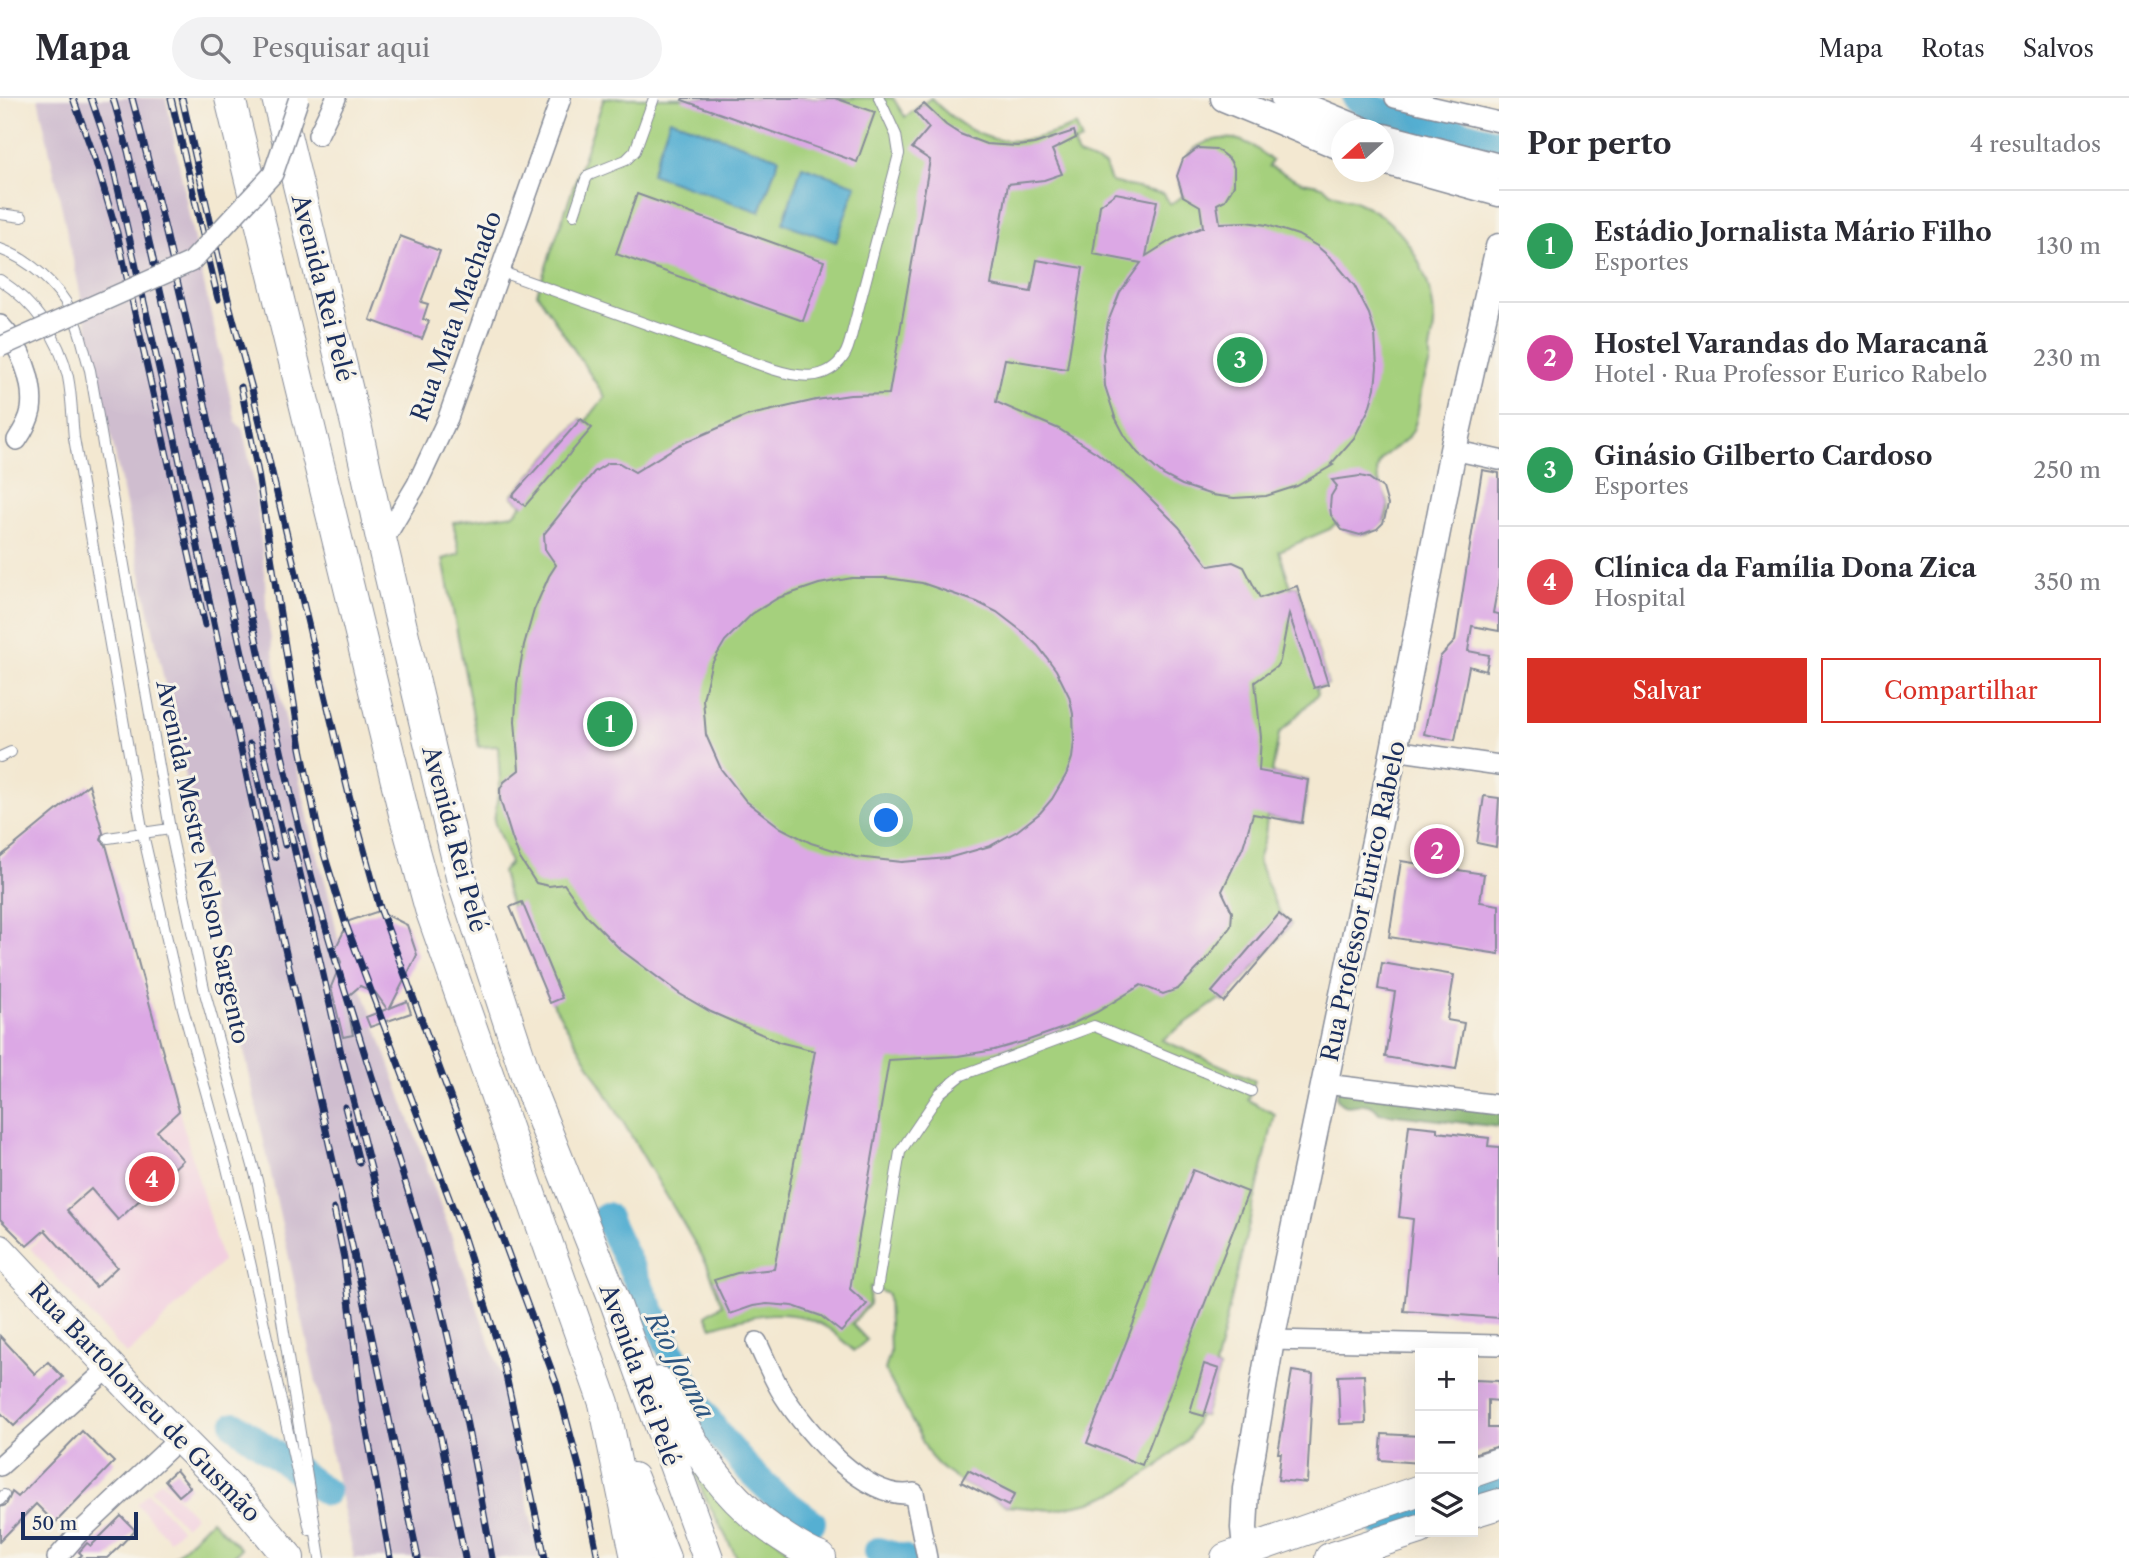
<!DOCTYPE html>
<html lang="pt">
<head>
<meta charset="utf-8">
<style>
	body { margin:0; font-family:"Libre Caslon Text",serif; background:#f2f2f3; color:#2b2b33 }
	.controls { position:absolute; right:21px; bottom:21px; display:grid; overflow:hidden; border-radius:0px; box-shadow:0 7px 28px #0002 }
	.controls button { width:63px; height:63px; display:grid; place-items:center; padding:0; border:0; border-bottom:2px solid #e1e1e2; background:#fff; color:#2b2b33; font:35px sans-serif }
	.compass { position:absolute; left:1331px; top:21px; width:63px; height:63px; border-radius:50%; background:#fff; box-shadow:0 7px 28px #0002; rotate:249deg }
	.scale { position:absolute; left:21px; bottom:18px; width:117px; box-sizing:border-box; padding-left:7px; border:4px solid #1b2f5e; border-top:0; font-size:19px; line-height:24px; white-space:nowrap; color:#1b2f5e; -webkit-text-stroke:5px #f7f3e8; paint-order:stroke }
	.you { position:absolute; left:887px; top:723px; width:24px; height:24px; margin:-18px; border:5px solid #fff; border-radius:50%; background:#1a73e8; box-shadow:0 0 0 10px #1a73e833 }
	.badge { display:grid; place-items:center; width:46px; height:46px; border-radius:50%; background:#d93025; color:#fff; font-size:23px; font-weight:700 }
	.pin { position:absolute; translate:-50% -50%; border:4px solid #fff; box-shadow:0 2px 7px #0006 }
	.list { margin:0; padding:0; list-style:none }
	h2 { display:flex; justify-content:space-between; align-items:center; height:91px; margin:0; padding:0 28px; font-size:30px }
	h2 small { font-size:23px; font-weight:400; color:#7c7c81 }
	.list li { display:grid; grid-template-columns:46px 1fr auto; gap:21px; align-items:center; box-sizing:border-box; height:112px; padding:0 28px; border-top:2px solid #e1e1e2 }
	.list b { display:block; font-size:26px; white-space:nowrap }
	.list p { margin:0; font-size:23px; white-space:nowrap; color:#7c7c81 }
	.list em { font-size:23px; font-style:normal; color:#7c7c81 }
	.actions { display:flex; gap:14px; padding:21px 28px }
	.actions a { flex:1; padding:16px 0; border:2px solid #d93025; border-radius:0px; text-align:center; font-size:24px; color:#d93025 }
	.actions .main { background:#d93025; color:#fff }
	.icon { flex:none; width:38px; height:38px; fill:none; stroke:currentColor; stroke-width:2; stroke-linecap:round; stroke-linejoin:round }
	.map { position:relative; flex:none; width:1499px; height:1460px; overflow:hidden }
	header { display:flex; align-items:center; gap:42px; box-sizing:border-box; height:98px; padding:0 35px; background:#fff; border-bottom:2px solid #e1e1e2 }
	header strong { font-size:33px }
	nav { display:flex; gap:38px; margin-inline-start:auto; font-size:24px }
	.search { width:490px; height:63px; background:#f2f2f3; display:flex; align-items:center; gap:18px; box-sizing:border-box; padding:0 24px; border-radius:38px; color:#7c7c81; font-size:26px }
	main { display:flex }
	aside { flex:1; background:#fff }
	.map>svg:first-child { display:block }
</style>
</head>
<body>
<header>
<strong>Mapa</strong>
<div class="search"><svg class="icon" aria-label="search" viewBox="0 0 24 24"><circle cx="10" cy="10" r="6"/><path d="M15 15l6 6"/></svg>Pesquisar aqui</div>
<nav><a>Mapa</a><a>Rotas</a><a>Salvos</a></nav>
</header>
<main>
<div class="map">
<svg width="1499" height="1460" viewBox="0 0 1499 1460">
	<rect width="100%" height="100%" fill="#f7f3e8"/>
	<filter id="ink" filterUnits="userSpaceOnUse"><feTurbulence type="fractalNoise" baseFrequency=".0143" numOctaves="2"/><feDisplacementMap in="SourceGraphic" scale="14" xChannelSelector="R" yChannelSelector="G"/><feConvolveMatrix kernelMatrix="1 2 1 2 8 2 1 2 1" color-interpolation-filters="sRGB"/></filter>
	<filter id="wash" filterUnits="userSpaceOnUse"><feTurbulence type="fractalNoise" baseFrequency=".00686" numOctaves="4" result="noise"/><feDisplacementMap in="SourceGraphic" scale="28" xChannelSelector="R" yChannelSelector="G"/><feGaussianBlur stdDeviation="1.57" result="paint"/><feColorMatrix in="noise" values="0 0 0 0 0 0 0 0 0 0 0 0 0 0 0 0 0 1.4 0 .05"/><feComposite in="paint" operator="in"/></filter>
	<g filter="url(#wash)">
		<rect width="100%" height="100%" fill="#f3e8d1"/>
		<g fill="#f2cfe0">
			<path d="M179 1013 222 1164 127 1257 30 1150Z"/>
			<path d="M161 1382 195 1418 184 1428 151 1392Z"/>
			<path d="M148 1395 181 1431 169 1442 137 1406Z"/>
		</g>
		<path fill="#cfbdcf" d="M38 0H166L195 147 236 324 243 332 255 389 265 478 266 510 280 598 313 740 331 805 338 841 367 904 502 1278 539 1460H354Z"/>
		<g fill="#a5d07d" stroke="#60806e" stroke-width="2">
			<path d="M604 0H893L905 19 931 0C979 50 1014 52 1076 27L1082 43 1073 46 1078 57 1105 67 1111 84 1164 96 1170 106 1183 98C1168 62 1200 37 1234 41 1249 43 1261 54 1272 63L1269 68C1280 73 1291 80 1303 84 1309 86 1318 86 1324 89 1327 90 1328 94 1332 95 1339 99 1349 100 1357 104 1388 117 1409 140 1422 171 1429 187 1434 204 1434 222 1435 233 1431 243 1430 253 1429 257 1431 260 1430 264 1428 274 1422 284 1421 294 1418 310 1419 320 1412 334 1404 348 1389 350 1381 362 1365 388 1407 405 1378 429 1364 441 1348 437 1336 425L1330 431 1279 453 1291 489 1297 488 1328 586 1316 590 1318 596 1279 636 1272 675 1308 682 1302 725 1267 719 1265 738 1258 762 1273 801 1282 818 1291 826 1224 904 1220 901 1162 942 1255 982 1248 1002 1275 1016 1215 1269 1219 1271 1204 1318 1199 1317 1189 1340 1156 1370 1119 1393 1091 1404 1052 1412 1008 1408 961 1384 942 1371 930 1358 885 1272 890 1255 888 1196 870 1189 869 1207 852 1226 867 1242 854 1253C846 1246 838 1237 829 1231 791 1206 752 1217 712 1229L706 1217 722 1207 707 1166 552 904 511 809 502 774 510 765 494 723 500 684 498 648 479 649 443 461 460 456 453 424 514 416 522 407 512 398 581 321 585 324 605 299 537 195Z"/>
			<path d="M690 1361 796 1460H737L703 1395Z"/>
			<path d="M211 1422 241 1451 232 1460H173Z"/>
		</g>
		<path fill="#84b26c" stroke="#507065" stroke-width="2" d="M1339 991 1499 1011V1029L1379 1015C1365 994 1346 1020 1336 999Z"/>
		<g fill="#54afd2" stroke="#386f98" stroke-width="2">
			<path d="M670 21 779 60 760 114 651 76Z"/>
			<path d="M802 68 856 87 836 144 783 125Z"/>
		</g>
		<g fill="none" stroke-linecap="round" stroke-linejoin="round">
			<g stroke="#54afd2" stroke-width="28">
				<path d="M1356 0 1376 12 1499 45"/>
				<path d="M606 1118 695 1303 718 1336 747 1370 775 1397 812 1424"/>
				<path d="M235 1327 326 1394"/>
				<path d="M1473 1393 1499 1385"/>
				<path d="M1379 1424 1420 1410"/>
				<path d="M878 1453 903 1460"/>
			</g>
		</g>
		<g id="blocks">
			<g fill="#dca8e5" fill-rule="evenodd">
				<path d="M683 0H835L875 14 857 64 682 2Z"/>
				<path d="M924 6 946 27 960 36 986 46 1017 48 1034 46 1074 33 1076 40 1052 52 1062 76 1044 82 1008 86 991 187 1031 194 1037 162 1083 170 1067 271 1005 261 996 304 1059 331 1097 355 1133 383 1179 429 1209 468 1233 464 1244 469 1260 500 1297 488 1328 586 1314 590 1289 516 1280 563 1276 569 1255 584 1261 639 1259 673 1308 682 1302 725 1253 716 1243 749 1222 793 1232 814 1231 828 1205 863 1178 891 1163 896 1141 887 1097 914 1066 929 1029 942 994 952 958 958 889 962 850 1191 867 1206 841 1234 821 1218 793 1208 767 1206 753 1208 730 1216 714 1182 737 1175 774 1171 815 953 779 944 711 914 680 896 621 852 586 817 564 786 549 788 536 785 519 759 512 740 500 701V691L504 684 519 672 515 623 517 586 524 547 534 512 549 478 556 467 545 451 544 436 594 374 608 365H619L635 374 679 347 746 318 816 302 850 297 889 296 930 62 912 50 929 30 915 14ZM852 480H887L922 485 977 504 997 514 1023 534 1038 548 1056 572 1069 598 1073 616 1074 643 1072 660 1066 677 1052 701 1040 715 1017 733 990 748 948 760 902 764 856 759 811 745 781 730 746 703 721 671 706 637 703 601 711 567 725 543 752 516 778 500 819 486Z"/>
				<path d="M1198 50 1216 51 1230 62 1234 70V87L1225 102 1217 106 1220 125 1246 124 1267 127 1298 137 1317 148 1333 162 1354 187 1369 216 1375 236 1377 269 1375 290 1369 311 1354 340 1331 366 1333 367 1297 388 1266 398 1234 400 1212 397 1182 387 1163 377 1138 355 1125 338 1115 319 1105 288 1103 256 1108 224 1120 194 1141 165 1093 156 1100 107 1116 95 1157 103 1146 158 1173 141 1203 129 1200 108 1183 98 1177 78 1183 61Z"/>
				<path d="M637 96 824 163 803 223 616 156Z"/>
				<path d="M400 138 440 153 421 204 428 206 423 221 429 223 422 241 370 222Z"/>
				<path d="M581 321 592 330 525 408 512 398Z"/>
				<path d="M1482 372 1499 375V481L1493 515 1499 516V533L1472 528 1468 553 1489 557 1486 573 1469 568 1455 642 1424 636 1440 559 1455 543Z"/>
				<path d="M1360 378 1369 380 1383 390 1388 407 1383 425 1377 431 1360 437 1342 432 1331 417 1330 408 1331 398 1337 388 1332 382Z"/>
				<path d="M89 686 103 735 101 742 106 747 179 1013 157 1033 183 1062 118 1122 91 1091 67 1112 117 1169 96 1189 45 1132 27 1148 0 1121V759Z"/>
				<path d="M1484 698 1499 700 1496 749 1477 745Z"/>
				<path d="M1401 763 1484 776 1480 804 1499 807V856L1389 839Z"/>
				<path d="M522 804 562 900 550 905 510 809Z"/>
				<path d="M379 813 407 827 417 857 390 910 407 903 411 915 370 929 366 919 387 911 375 894 360 888 346 900 353 937 343 939 331 889 341 864 335 851 349 823Z"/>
				<path d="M1279 816 1291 826 1224 904 1212 894Z"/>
				<path d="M1382 865 1454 877 1447 922 1464 925 1456 971 1385 959 1395 894 1378 891Z"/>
				<path d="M1409 1027 1437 1030V1034L1489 1040 1488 1048 1499 1049V1220L1404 1213 1413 1121 1399 1119Z"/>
				<path d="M1193 1072 1248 1094 1142 1367 1087 1345Z"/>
				<path d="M0 1238 35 1276 48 1264 63 1279 14 1328 0 1314Z"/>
				<path d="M1204 1266 1219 1271 1204 1318 1190 1314Z"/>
				<path d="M1292 1273 1313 1276 1307 1385 1278 1382 1281 1355H1278Z"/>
				<path d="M1364 1277 1366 1325 1340 1326 1338 1278Z"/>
				<path d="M1473 1282 1499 1283V1303L1488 1302V1330H1499V1348L1473 1356Z"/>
				<path d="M82 1333 114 1364 55 1425 36 1406 0 1443V1409L6 1407 12 1394 18 1399Z"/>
				<path d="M1382 1336 1420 1338V1365L1380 1362Z"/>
				<path d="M176 1372 190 1389 179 1398 165 1382Z"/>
				<path d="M968 1372 1015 1396 1008 1408 961 1384Z"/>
				<path d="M121 1418 135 1432 119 1449 107 1460H78L82 1457 79 1454 87 1445 91 1448Z"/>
			</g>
		</g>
	</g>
	<g filter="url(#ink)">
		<use href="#blocks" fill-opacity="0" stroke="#878c98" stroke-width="2"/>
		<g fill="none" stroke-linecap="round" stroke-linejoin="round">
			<g stroke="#878c98" stroke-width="12">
				<g id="lane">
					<path d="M0 116 22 119"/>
					<path d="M574 117 586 81 589 77 626 62 635 53 654 0"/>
					<path d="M0 151C29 161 58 187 72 215 81 232 84 254 90 272L170 731 205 895 258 1086 274 1172 320 1460"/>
					<path d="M499 173 772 271C797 279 826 285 844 258 849 251 851 239 853 231L899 56 896 37 879 0"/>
					<path d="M0 182C34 204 59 239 68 279 72 299 72 320 74 340L143 736 182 907 227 1070 250 1164 310 1432"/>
					<path d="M0 659 11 654"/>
					<path d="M108 740 170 731"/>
					<path d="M877 1191 900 1054 940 995 962 977 1094 928 1251 993"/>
					<path d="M0 1402 4 1397"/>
				</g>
			</g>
			<g stroke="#878c98" stroke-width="22">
				<g id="street">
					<path d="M1395 0 1499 24"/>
					<path d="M318 37 336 0"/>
					<path d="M0 227C20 247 35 284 31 312 29 323 23 333 17 342"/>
					<path d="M1453 352 1499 362"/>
					<path d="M382 445 417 386 448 320 561 0"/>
					<path d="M1394 652 1499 667"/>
					<path d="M1325 986 1499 1007"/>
					<path d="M1271 1242 1499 1247"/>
					<path d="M757 1244C766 1263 773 1281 784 1298 807 1334 867 1405 914 1395L927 1460"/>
					<path d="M0 1368 110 1269"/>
					<path d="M57 1460 78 1436 181 1339"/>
				</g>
			</g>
			<g stroke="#878c98" stroke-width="29">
				<g id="secondary">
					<path d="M1224 0 1342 49"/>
					<path d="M1284 0 1362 32"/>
					<path d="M1384 39 1499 69"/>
					<path d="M1384 63 1499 95"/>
					<path d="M1247 1460 1244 1430 1246 1391 1271 1242 1394 652 1453 352 1499 149"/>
				</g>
			</g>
			<g stroke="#878c98" stroke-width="32">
				<g id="primary">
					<path d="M230 0 404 716 430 811 604 1305 636 1460"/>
					<path d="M277 0 356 326 382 445 461 779 531 993 615 1204 708 1460"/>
					<path d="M0 1152 129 1289 239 1400 289 1460"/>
					<path d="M659 1284C694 1347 720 1399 783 1439 795 1447 807 1455 821 1460"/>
					<path d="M1473 1374 1499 1365"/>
					<path d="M633 1380 665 1460"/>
					<path d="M1473 1414 1499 1406"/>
					<path d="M1226 1460 1420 1392"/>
					<path d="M1330 1460 1420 1431"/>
				</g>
			</g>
			<use href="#lane" stroke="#fff" stroke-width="10"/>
			<use href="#street" stroke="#fff" stroke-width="19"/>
			<use href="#secondary" stroke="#fff" stroke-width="26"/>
			<use href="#primary" stroke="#fff" stroke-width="30"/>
			<g stroke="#1b2f5e" stroke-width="7">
				<g id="rail">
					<path d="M73 0 95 61 117 135 205 527"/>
					<path d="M91 0 111 59 175 341 257 727 361 1187 418 1460"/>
					<path d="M113 0 128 53 181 282 285 747"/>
					<path d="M132 0C196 241 241 487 299 730 335 877 388 1019 429 1164 456 1261 474 1361 492 1460"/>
					<path d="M171 0 218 201"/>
					<path d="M182 0 230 210 252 291 349 697 380 810 557 1287 581 1376 598 1460"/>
					<path d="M241 289 258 375 301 650 321 746 345 824 463 1137 502 1259 545 1460"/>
					<path d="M250 646 275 759"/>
					<path d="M290 732 341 955 441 1341 465 1460"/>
					<path d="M345 1009 359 1064"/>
					<path d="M334 1111 344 1160 361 1301 390 1460"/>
				</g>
			</g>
			<use href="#rail" stroke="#f7f3e8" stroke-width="4.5" stroke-dasharray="13" stroke-linecap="butt"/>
			<g stroke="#878c98" stroke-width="22" stroke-linecap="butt">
				<path id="street-bridge" d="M0 249 191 164 273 76 299 0"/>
			</g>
			<use href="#street-bridge" stroke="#fff" stroke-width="19"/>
		</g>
	</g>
	<g text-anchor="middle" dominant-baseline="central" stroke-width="6" stroke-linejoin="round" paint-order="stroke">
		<g font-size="24" fill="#1b2f5e" stroke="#f7f3e8">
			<text transform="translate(323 190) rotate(76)">Avenida Rei Pelé</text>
			<text transform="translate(456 218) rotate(-70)">Rua Mata Machado</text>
			<text transform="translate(455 741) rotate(75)">Avenida Rei Pelé</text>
			<text transform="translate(203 764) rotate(78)">Avenida Mestre Nelson Sargento</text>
			<text transform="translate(1363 803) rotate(-78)">Rua Professor Eurico Rabelo</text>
			<text transform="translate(640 1277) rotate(70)">Avenida Rei Pelé</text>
			<text transform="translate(145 1304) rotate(46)">Rua Bartolomeu de Gusmão</text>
		</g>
		<g font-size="26" font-style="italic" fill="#2c5581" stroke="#f7f3e8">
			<text transform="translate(680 1267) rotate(62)">Rio Joana</text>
		</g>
	</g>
</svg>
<div class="controls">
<button>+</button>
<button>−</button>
<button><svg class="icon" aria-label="layers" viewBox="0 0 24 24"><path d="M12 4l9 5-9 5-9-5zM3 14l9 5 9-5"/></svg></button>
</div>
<svg class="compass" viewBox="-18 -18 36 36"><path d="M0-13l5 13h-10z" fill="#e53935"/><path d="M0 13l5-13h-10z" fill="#7c7c81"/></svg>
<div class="scale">50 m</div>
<div class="you"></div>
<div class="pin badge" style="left:610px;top:626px;background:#2e9e5b">1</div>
<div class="pin badge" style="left:1437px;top:753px;background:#d1479c">2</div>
<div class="pin badge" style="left:1240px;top:262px;background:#2e9e5b">3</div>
<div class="pin badge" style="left:152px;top:1081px;background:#e0444e">4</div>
</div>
<aside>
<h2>Por perto<small>4 resultados</small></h2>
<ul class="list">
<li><span class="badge" style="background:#2e9e5b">1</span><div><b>Estádio Jornalista Mário Filho</b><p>Esportes</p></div><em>130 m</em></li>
<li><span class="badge" style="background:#d1479c">2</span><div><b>Hostel Varandas do Maracanã</b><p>Hotel · Rua Professor Eurico Rabelo</p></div><em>230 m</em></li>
<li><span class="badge" style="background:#2e9e5b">3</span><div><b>Ginásio Gilberto Cardoso</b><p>Esportes</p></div><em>250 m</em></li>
<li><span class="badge" style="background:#e0444e">4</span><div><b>Clínica da Família Dona Zica</b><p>Hospital</p></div><em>350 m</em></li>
</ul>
<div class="actions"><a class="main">Salvar</a><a>Compartilhar</a></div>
</aside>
</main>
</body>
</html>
